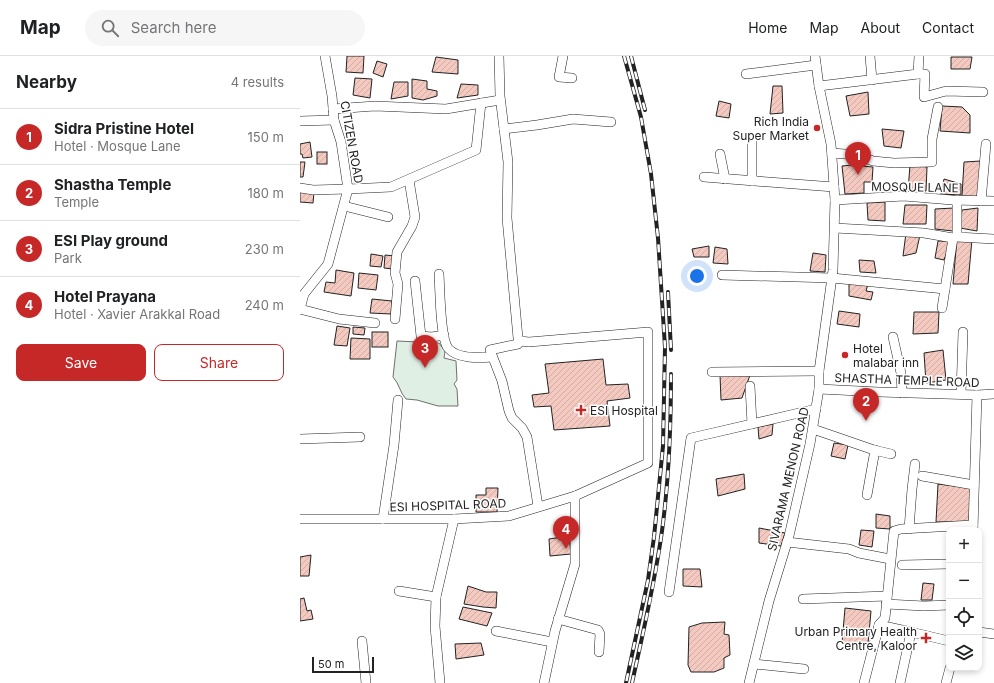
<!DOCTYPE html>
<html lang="en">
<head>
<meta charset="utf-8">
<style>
	body { margin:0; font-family:Inter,sans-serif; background:#f6f6f6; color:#202124 }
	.controls { position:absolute; right:12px; bottom:12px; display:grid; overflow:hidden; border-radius:8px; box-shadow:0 2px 6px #0003 }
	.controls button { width:36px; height:36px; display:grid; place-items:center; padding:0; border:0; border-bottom:1px solid #e0e0e0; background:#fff; color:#202124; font:20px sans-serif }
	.scale { position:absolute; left:12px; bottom:10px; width:62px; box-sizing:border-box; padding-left:4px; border:2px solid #222; border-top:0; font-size:11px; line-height:14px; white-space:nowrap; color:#222; -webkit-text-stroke:3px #fff; paint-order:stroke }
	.you { position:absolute; left:397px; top:220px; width:14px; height:14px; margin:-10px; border:3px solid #fff; border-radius:50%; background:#1a73e8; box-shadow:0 0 0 6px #1a73e833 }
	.badge { display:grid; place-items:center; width:26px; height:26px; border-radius:50%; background:#c62828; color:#fff; font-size:13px; font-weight:700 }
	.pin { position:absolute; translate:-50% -33px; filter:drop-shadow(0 1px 2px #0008) }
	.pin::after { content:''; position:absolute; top:21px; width:14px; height:12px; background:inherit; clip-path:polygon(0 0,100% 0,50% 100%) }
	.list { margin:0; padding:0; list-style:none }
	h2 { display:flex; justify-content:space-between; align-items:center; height:52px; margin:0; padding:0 16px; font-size:17px }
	h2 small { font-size:13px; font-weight:400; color:#757577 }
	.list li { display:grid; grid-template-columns:26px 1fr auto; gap:12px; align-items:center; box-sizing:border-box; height:56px; padding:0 16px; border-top:1px solid #e0e0e0 }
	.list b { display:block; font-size:15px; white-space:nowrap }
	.list p { margin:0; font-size:13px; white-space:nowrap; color:#757577 }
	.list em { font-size:13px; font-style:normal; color:#757577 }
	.actions { display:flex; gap:8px; padding:12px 16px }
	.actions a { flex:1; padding:9px 0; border:1px solid #c62828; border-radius:8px; text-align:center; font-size:14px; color:#c62828 }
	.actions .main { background:#c62828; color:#fff }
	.icon { flex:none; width:22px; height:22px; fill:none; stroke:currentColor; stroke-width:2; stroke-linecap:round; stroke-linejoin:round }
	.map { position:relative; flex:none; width:694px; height:627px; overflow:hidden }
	header { display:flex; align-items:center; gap:24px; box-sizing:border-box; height:56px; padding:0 20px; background:#fff; border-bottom:1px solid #e0e0e0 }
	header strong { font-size:19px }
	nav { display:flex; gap:22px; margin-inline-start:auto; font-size:14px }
	.search { width:280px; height:36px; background:#f6f6f6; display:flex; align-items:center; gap:10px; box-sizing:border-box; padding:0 14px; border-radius:22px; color:#757577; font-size:15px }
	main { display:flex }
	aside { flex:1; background:#fff }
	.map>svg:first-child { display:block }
</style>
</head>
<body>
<header>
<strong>Map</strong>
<div class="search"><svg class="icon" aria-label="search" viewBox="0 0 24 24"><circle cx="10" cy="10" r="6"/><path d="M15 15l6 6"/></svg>Search here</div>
<nav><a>Home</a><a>Map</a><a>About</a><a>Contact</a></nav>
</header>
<main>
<aside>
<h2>Nearby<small>4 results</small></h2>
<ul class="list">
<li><span class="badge">1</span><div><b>Sidra Pristine Hotel</b><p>Hotel · Mosque Lane</p></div><em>150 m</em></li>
<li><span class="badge">2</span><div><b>Shastha Temple</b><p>Temple</p></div><em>180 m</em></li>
<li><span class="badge">3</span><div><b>ESI Play ground</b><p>Park</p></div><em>230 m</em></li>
<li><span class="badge">4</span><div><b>Hotel Prayana</b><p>Hotel · Xavier Arakkal Road</p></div><em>240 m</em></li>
</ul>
<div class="actions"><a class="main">Save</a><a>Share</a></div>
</aside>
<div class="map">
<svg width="694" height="627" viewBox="0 0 694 627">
	<defs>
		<pattern id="building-hatch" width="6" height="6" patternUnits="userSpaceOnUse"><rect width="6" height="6" fill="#f3c9c0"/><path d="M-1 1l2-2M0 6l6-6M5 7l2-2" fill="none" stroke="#d0aca5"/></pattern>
	</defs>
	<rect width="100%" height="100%" fill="#fff"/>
	<path fill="#e0efe3" stroke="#6f6f6f" d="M97 285 139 287 145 295 144 302 156 305 157 324 154 328 157 333 158 350H138L117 344 106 343C100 337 99 327 93 321Z"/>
	<g fill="url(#building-hatch)" stroke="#222">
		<path d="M47 0H64L63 17 46 16Z"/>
		<path d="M136 1 158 4V18L132 16Z"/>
		<path d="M651 1H672L670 13H651Z"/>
		<path d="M77 5 87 8 83 21 73 17Z"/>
		<path d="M55 22 72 23 70 42 53 39Z"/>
		<path d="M112 23 127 25V33L137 35V40L123 44 112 42Z"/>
		<path d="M94 26H108V40L91 43Z"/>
		<path d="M161 28 178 29V39L157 42Z"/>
		<path d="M473 30H482L483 57 470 58Z"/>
		<path d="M568 36 569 58 550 60 546 40Z"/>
		<path d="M419 45 431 48 429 62 416 60Z"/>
		<path d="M642 50 662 51 670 59V77L640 75Z"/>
		<path d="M582 73 604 75 601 92 584 90Z"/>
		<path d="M10 86 12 101 3 102 2 98H0V88Z"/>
		<rect x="17" y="96" width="10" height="12"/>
		<path d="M681 105 678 141 662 140 664 106Z"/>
		<path d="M0 106H5L3 121H0Z"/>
		<path d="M561 108V110L573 111 572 126H564V137L545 138 542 110Z"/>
		<path d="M610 109 627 111 626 135H608Z"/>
		<path d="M644 123 661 128V139L641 138Z"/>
		<path d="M0 135 14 136 13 147 0 146Z"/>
		<path d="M585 146V165L568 164 567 147Z"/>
		<path d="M605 149H627L626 168H603Z"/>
		<path d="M654 152 653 175 635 173V153Z"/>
		<path d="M678 152 677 175 660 172 662 154Z"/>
		<path d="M606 177 620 179 616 197 603 200Z"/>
		<path d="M657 182 672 183 668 228H653Z"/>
		<path d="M638 185H651L644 204 635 202Z"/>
		<path d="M409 190V201H394L392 193Z"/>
		<path d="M415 191 427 193 428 208 413 207Z"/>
		<path d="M513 197 526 199 525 216 510 215Z"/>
		<path d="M71 198 83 200 81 211 70 210Z"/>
		<path d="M85 199 95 200 93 213 84 212Z"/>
		<path d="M559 204 574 205 576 217 560 216Z"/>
		<path d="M36 214 54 217 51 240 24 236 26 226 35 227Z"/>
		<path d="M59 217 78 219 76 234 58 232Z"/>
		<path d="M549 225 568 228 566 235 573 236 571 244 549 240Z"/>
		<path d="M72 243 92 245 91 258 70 257Z"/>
		<path d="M539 255 560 258 559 271 537 268Z"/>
		<path d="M614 256H639L638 277 613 278Z"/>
		<path d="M37 270 50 272 47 290 34 289Z"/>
		<path d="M53 271 65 272 64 279 53 278Z"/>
		<rect x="72" y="276" width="16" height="15"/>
		<path d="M51 282 70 283V303H50Z"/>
		<path d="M643 294 646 324 626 327 624 297Z"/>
		<path d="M303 303 306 329 328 328 330 342 307 345 310 370 254 374 251 350 234 351 232 339 249 337 245 308Z"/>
		<path d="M420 319H450L442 342 421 344Z"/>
		<path d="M473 368 472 379 459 383 458 371Z"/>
		<path d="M534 387 548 389 545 403 531 400Z"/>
		<path d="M444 418 445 433 418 440 416 423Z"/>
		<path d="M638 428 671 432 669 466H636Z"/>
		<path d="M186 432H198L197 456H176V439H186Z"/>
		<path d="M576 458 590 460V473L576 472Z"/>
		<path d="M459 472 485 477 481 490 459 487Z"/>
		<path d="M561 474 574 475 572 491 559 489Z"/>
		<path d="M269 480 271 498 250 500 249 483Z"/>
		<path d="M11 499 9 520H0V501Z"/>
		<path d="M383 513H400L402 531 383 530Z"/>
		<path d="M623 527 634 528 632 544H621Z"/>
		<path d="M168 530 186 536H197L196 552 183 551 164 548Z"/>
		<path d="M4 542 7 555 11 554 13 563 0 565V543Z"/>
		<path d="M163 551 192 557 187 570 159 563Z"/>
		<path d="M545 552 571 555 568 588 542 587Z"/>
		<path d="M425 566 424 578 429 579 430 599 424 602V612L414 616H391L388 609 389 571 402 567Z"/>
		<path d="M181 587 184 599 156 603 155 588Z"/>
	</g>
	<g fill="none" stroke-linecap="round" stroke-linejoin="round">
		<g stroke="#222" stroke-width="10">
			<g id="minor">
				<path d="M263 0 259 21 272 22"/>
				<path d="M570 0 572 24"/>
				<path d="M446 18 516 9"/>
				<path d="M618 18H625L624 41 646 35 683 36"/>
				<path d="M519 30 618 18 619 0"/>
				<path d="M33 53 75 50 146 53 200 44"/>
				<path d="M0 65 34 64"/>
				<path d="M204 73 237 69 273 63 311 66"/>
				<path d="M452 83V125"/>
				<path d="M532 97 557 99 573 105 594 107 632 106V83L638 51"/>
				<path d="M420 98 425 123"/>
				<path d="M404 121 534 131"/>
				<path d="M0 132 13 134 48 133 91 131 176 94 181 47"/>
				<path d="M535 144 604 140 652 144 694 145"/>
				<path d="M657 144V181L694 183"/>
				<path d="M681 145 686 88"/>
				<path d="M44 150 88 161"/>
				<path d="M535 172 624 177 653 182 642 252"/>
				<path d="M139 218C140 232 140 282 148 292 157 303 179 302 192 301"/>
				<path d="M422 219 532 222 645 233"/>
				<path d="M115 225 121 280 132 281 144 279"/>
				<path d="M0 253 4 238 28 208 48 133 41 86 34 64 32 40 25 0"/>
				<path d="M0 253 39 263 75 267"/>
				<path d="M95 263 98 228 95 217 97 196 112 170 115 161 109 124"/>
				<path d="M593 281 601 317 602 337"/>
				<path d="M218 288 190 294 202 325 209 355 212 362 222 372 227 381 238 450"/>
				<path d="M412 316 519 315"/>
				<path d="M450 330 452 368"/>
				<path d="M519 333 579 336 677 339 694 338"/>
				<path d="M661 338 663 276"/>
				<path d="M513 373 574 394 591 398"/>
				<path d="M0 383 60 381"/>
				<path d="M622 420 674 429"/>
				<path d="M567 439 575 394"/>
				<path d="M0 463H154L209 460 275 440 348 407V276L229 286 220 285 218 282 207 162 208 106 200 40 199 0"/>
				<path d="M83 463 94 389 98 344"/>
				<path d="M609 473 612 433 615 408"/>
				<path d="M673 474 677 339"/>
				<path d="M487 486 549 493 559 497 590 503"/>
				<path d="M602 509 649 508"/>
				<path d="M99 535 136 541"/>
				<path d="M369 536 391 382 516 353"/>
				<path d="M503 543 587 540"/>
				<path d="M586 548 624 550 649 549"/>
				<path d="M258 563 298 574 300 578 299 596"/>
				<path d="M579 569 585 562 594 475 601 473 673 469"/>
				<path d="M196 575 252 586"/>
				<path d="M679 576 694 578"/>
				<path d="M62 585 66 627"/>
				<path d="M454 608 504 613"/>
				<path d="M140 627 135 570 136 541 154 463"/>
				<path d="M244 627 255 575 275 508V440"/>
				<path d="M449 627 469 545 489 480 510 388 519 333V315L533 214 535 144 531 88 519 30 515 0"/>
				<path d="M564 627 579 569 611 576"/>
				<path d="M600 627 611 576 649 585"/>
				<path d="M646 627 650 612"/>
			</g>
		</g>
		<use href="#minor" stroke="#fff" stroke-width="9"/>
		<g stroke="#222" stroke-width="4">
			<g id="rail">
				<path d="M324 0 341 61 351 118 358 182 365 291 363 390 354 481 348 524 326 627"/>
				<path d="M331 0 345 54"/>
				<path d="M368 236 371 294"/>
				<path d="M332 627C343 577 355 526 362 475 369 423 371 371 371 318"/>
			</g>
		</g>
		<use href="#rail" stroke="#fff" stroke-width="2.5" stroke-dasharray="8" stroke-linecap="butt"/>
	</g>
	<g fill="#c62828" stroke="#fff" stroke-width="1.5">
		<circle cx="517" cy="72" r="4"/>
		<circle cx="545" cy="299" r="4"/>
		<path d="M279 348h4v4h4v4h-4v4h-4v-4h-4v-4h4z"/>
		<path d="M624 576h4v4h4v4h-4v4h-4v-4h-4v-4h4z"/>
	</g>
	<g text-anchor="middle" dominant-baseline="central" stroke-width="3" stroke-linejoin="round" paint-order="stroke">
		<g font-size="12" fill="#222" stroke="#fff" text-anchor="end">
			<text x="509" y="65">Rich India<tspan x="509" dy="14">Super Market</tspan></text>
			<text x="553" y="292" text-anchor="start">Hotel<tspan x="553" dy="14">malabar inn</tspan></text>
			<text x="290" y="354" text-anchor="start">ESI Hospital</text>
			<text x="617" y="575">Urban Primary Health<tspan x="617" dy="14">Centre, Kaloor</tspan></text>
		</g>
		<g font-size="12" fill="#222" stroke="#fff">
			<text transform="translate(52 86) rotate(80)">CITIZEN ROAD</text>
			<text transform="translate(615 131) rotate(1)">MOSQUE LANE</text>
			<text transform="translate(607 324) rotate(2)">SHASTHA TEMPLE ROAD</text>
			<text transform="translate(488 423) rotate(-77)">SIVARAMA MENON ROAD</text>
			<text transform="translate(148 449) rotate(-2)">ESI HOSPITAL ROAD</text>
		</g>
	</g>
</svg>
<div class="controls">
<button>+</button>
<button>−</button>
<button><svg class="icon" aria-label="locate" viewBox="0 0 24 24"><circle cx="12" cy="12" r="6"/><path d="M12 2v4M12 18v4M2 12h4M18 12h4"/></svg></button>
<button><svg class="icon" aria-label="layers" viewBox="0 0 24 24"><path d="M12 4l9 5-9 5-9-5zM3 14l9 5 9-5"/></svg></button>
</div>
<div class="scale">50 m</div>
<div class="you"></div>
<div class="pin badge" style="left:558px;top:119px">1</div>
<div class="pin badge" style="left:566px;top:365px">2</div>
<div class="pin badge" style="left:125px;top:312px">3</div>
<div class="pin badge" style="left:266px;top:493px">4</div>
</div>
</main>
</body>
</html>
